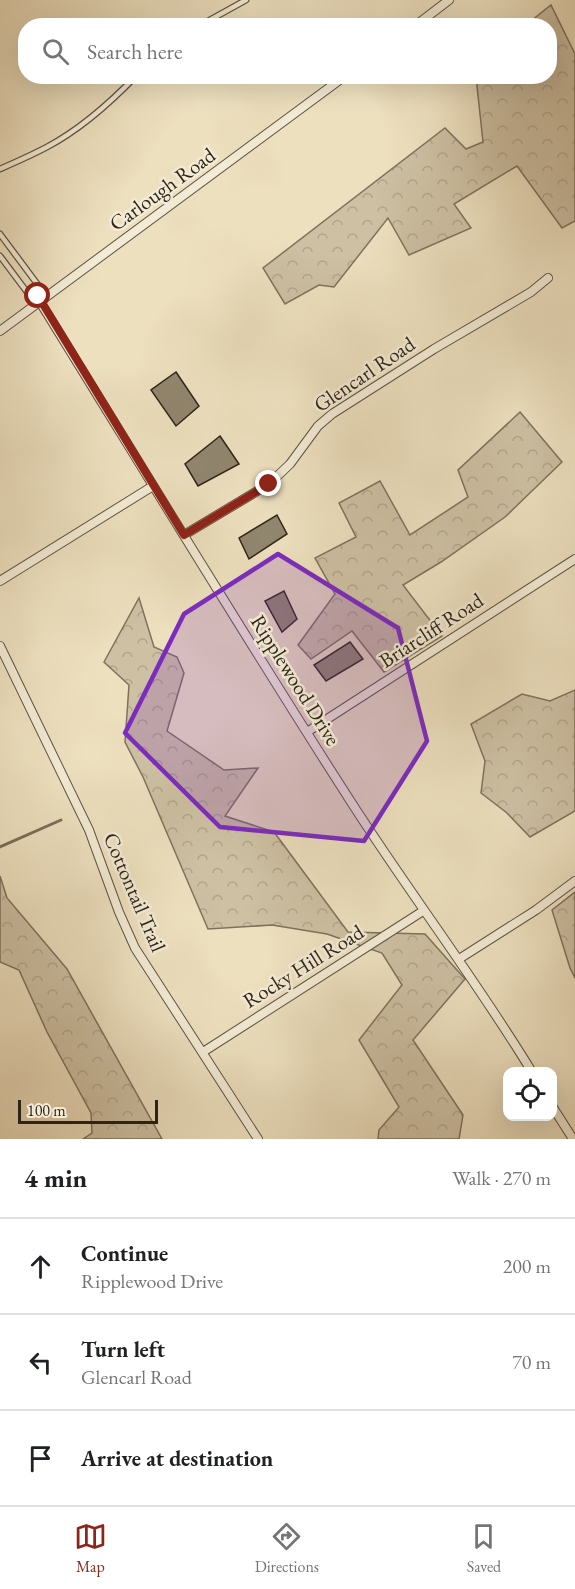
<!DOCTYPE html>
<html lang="en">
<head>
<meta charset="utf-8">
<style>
	body { margin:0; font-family:"EB Garamond",serif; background:#f2f2f2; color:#202124 }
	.controls { position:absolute; right:18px; bottom:18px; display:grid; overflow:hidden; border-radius:12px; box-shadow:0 6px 24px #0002 }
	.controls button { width:54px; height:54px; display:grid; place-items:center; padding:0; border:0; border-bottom:2px solid #e0e0e0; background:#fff; color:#202124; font:30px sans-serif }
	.scale { position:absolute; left:18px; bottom:15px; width:140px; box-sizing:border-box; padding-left:6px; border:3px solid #2e2519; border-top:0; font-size:16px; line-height:21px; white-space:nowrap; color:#2e2519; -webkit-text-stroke:4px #f3ebd5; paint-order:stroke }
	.stop { position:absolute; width:18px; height:18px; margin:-14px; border:4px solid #8f2418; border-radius:50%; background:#fff }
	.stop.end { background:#8f2418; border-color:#fff; box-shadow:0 2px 6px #0008 }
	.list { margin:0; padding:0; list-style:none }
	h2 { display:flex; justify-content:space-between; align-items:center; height:78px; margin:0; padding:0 24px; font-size:26px }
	h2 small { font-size:20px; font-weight:400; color:#757577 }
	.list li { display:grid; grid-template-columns:39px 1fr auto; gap:18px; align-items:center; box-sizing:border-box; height:96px; padding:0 24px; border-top:2px solid #e0e0e0 }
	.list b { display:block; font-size:22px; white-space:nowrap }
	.list p { margin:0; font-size:20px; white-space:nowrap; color:#757577 }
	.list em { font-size:20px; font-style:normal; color:#757577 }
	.icon { flex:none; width:33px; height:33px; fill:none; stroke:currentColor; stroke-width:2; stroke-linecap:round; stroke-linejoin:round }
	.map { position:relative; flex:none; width:575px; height:1139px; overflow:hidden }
	.search { position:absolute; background:#fff; box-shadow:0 6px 24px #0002; left:18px; right:18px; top:18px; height:66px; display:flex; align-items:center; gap:15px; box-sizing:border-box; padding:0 21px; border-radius:24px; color:#757577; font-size:22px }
	.sheet { height:366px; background:#fff }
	nav { display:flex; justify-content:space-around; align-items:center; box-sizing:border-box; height:84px; border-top:2px solid #e0e0e0; background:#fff; font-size:16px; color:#757577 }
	nav a { display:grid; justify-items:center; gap:3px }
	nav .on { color:#8f2418 }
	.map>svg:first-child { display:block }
</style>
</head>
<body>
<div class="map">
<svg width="575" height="1139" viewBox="0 0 575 1139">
	<defs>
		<pattern id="forest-crowns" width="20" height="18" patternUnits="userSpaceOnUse" patternTransform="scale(1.5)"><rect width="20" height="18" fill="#cdc0a3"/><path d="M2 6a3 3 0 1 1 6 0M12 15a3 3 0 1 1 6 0" fill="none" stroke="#b0a58c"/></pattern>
	</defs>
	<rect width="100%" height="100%" fill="#ede0bf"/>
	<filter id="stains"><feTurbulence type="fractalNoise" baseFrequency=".00333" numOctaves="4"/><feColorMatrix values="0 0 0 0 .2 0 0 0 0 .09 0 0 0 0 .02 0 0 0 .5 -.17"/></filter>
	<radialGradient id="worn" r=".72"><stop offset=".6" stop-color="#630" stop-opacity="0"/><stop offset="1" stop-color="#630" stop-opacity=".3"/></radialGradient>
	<g fill="url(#forest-crowns)" stroke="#7e725e" stroke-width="1.5">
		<path d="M551 5 575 54V221L562 228 517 166 454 204 471 228 409 255 388 218 334 287 319 285 285 304 263 268 445 128 466 149 483 142 476 77 550 76V26L526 25Z"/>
		<path d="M520 412 562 462 505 517 441 562 403 585 442 636 384 672 352 631 311 659 298 645 335 594 315 558 356 537 339 503 380 481 410 535 468 497 458 470Z"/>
		<path d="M139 598 154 647 177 657 184 673 167 731 224 770 258 768 225 816 274 832 348 932 425 934 465 979 413 1040 463 1115 459 1139H378L379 1130 399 1107 359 1040 402 985 382 953 327 934 272 925 208 929 143 777 125 742 129 685 104 662Z"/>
		<path d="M575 690V811L530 837 507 813 481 793 485 761 471 724 522 694 550 701Z"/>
		<path d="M0 876 7 898 67 969 162 1139H83L92 1133 91 1113 47 1032 19 970 0 962Z"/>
		<path d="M575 892V978L570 968 552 910Z"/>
	</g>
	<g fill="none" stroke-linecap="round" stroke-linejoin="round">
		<path stroke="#7a6f5b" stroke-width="3" d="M0 847 61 820"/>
	</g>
	<g fill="#91866f" stroke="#2e2519" stroke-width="1.5">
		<path d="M176 372 199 406 176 426 151 390Z"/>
		<path d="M220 436 239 464 198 486 185 464Z"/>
		<path d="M277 515 287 534 249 559 239 538Z"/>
		<path d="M284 591 297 619 282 632 265 601Z"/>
		<path d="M350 642 363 659 326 681 314 665Z"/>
	</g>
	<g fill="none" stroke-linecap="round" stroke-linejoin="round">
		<g stroke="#5e5442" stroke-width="7">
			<g id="service">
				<path d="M199 26 246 0"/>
				<path d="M0 169C16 162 32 155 47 147 81 129 110 103 136 76"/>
				<path d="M0 234 38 285V296L27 292 0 256"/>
			</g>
		</g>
		<g stroke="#5e5442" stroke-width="10">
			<g id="minor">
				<path d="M415 26 449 0"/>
				<path d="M40 302C144 470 246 639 353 805 411 895 476 980 532 1072"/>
				<path d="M0 331 345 76"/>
				<path d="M184 535 269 484 290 464 318 426 332 414 434 349 531 292 548 278"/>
				<path d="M0 581 153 486"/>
				<path d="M0 646 89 830 119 912 135 948 258 1139"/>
				<path d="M307 732 575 559"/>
				<path d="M459 959 536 910 575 881"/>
				<path d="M203 1052 423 911"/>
				<path d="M552 1106 573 1139"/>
			</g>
		</g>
		<use href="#service" stroke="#f3ebd5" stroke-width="4.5"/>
		<use href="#minor" stroke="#f3ebd5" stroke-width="8"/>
	</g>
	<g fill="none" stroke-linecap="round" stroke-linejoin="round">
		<path stroke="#8f2418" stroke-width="8" d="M38 296 184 535 269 484"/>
	</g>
	<path fill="#7b2cbf" fill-opacity="0.2" stroke="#7b2cbf" stroke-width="4.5" stroke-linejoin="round" d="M278 554 398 628 427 741 364 841 220 827 125 733 184 614Z"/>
	<g text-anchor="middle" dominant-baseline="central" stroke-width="5" stroke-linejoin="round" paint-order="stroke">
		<g font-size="21" fill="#2e2519" stroke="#f3ebd5">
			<text transform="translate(162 189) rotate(-36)">Carlough Road</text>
			<text transform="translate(364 374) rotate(-34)">Glencarl Road</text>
			<text transform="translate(431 630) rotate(-33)">Briarcliff Road</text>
			<text transform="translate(296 680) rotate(58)">Ripplewood Drive</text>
			<text transform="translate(135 892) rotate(67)">Cottontail Trail</text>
			<text transform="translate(303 966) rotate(-32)">Rocky Hill Road</text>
		</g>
	</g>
	<rect width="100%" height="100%" filter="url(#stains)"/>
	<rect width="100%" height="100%" fill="url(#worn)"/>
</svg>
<div class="controls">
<button><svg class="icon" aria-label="locate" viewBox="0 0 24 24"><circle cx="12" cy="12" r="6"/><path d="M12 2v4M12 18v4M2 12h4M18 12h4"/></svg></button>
</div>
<div class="scale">100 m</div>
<div class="stop" style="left:38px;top:296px"></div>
<div class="stop end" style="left:269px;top:484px"></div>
<div class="search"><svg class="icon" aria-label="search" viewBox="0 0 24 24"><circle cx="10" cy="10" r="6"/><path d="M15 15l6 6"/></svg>Search here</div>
</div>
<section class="sheet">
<h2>4 min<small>Walk · 270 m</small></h2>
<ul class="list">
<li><svg class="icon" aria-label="ahead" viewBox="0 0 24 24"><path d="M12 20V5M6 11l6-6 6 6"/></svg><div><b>Continue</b><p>Ripplewood Drive</p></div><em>200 m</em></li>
<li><svg class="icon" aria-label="left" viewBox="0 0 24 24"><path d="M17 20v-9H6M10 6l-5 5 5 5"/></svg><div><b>Turn left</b><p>Glencarl Road</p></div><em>70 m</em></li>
<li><svg class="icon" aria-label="arrive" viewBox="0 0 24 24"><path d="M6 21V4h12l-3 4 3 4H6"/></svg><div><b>Arrive at destination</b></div></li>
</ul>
</section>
<nav>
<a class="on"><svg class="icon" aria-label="map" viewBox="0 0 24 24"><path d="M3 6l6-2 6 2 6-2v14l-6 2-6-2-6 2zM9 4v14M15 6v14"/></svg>Map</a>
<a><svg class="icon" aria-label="directions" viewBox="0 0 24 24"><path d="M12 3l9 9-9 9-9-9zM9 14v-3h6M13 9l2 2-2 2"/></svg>Directions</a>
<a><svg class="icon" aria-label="saved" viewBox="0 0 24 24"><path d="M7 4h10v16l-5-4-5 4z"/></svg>Saved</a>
</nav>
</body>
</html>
